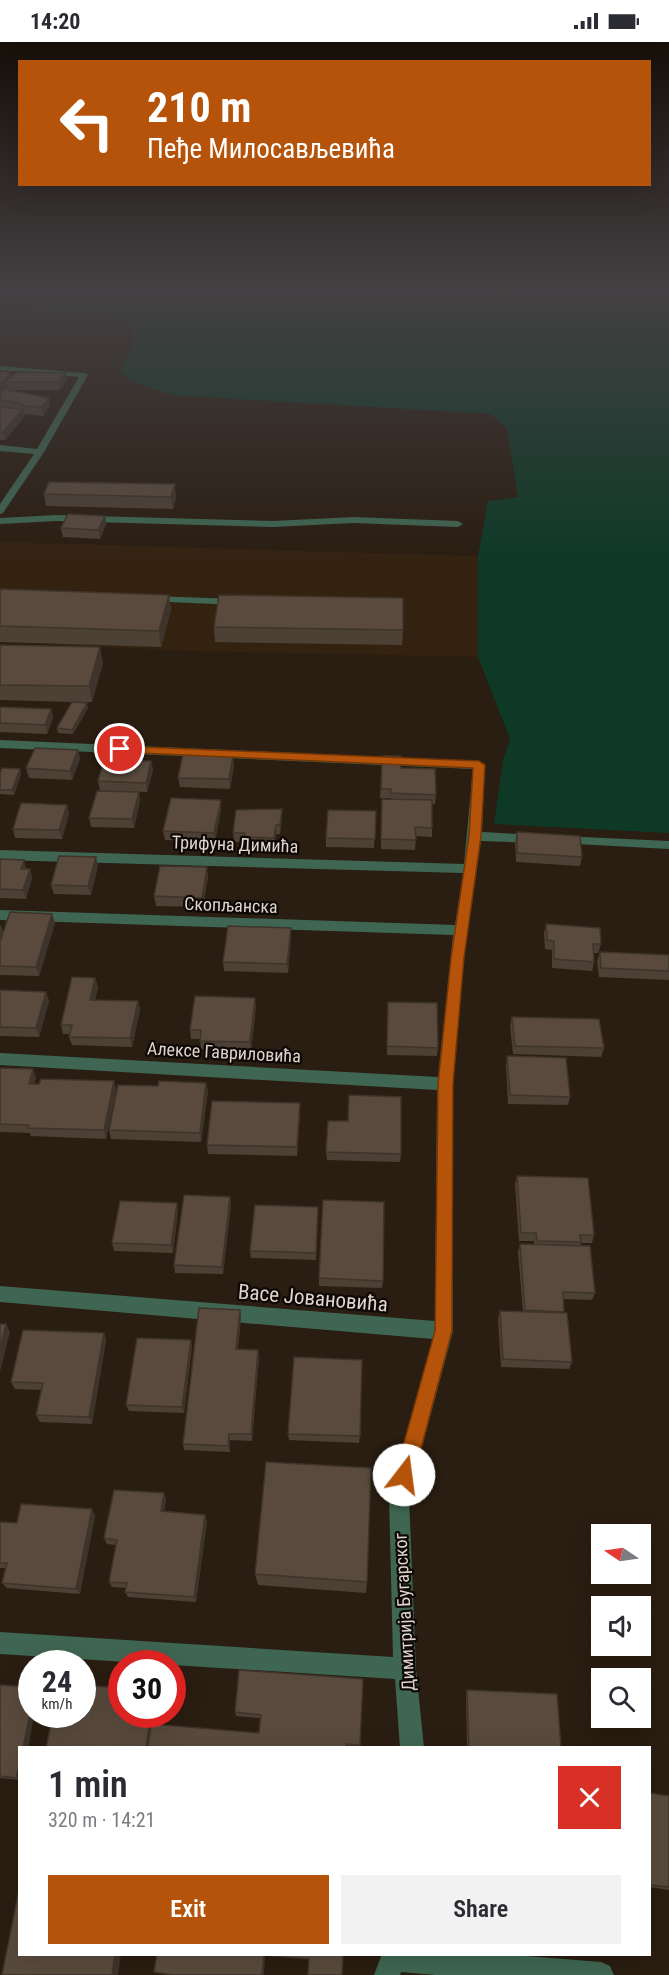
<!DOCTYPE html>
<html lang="en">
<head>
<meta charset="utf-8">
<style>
  :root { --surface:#fff; --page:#f2f2f3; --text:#2b2b33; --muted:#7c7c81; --accent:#b45309 }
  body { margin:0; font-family:"Roboto Condensed",sans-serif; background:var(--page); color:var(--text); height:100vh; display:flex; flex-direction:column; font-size:22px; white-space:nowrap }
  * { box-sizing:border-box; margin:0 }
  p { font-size:20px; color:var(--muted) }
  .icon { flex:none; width:33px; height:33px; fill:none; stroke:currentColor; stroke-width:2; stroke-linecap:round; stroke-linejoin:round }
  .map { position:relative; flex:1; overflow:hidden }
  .details { position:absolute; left:18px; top:1704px; width:633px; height:210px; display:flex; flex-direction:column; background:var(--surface); border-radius:0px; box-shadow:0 6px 24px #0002 }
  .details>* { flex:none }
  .banner { position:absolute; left:18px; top:18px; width:633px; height:126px; border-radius:0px; box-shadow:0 6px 24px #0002; background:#b45309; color:#fff; overflow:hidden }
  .needle { width:39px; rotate:283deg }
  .tools { position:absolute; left:591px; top:1482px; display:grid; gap:12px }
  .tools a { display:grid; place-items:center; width:60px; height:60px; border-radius:0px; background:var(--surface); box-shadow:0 6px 24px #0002; font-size:30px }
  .speed { position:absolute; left:18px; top:1608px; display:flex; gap:12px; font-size:30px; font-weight:700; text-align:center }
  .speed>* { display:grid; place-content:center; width:78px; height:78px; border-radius:50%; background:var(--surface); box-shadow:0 6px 24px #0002; line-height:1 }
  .speed small { font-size:15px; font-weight:400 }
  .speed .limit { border:9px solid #d22; background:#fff; color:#111 }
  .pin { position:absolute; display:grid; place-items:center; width:51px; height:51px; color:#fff; margin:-26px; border:3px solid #fff; border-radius:50%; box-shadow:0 2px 6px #0007 }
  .me { position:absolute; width:66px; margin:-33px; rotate:15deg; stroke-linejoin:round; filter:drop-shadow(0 0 4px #0008) }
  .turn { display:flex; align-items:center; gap:21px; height:126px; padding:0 30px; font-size:27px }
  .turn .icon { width:78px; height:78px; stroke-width:2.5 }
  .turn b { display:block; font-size:42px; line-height:51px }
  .round { display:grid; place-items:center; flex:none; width:63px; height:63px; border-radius:0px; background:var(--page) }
  .summary { display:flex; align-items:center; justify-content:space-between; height:102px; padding:0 30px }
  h1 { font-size:36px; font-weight:600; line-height:45px }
  .action { display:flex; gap:12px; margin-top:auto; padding:12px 30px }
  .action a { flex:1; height:69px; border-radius:0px; background:var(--accent); color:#fff; font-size:24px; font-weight:600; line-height:69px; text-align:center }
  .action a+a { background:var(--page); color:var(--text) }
  .status { display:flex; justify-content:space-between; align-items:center; height:42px; padding:0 30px; background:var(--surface); direction:ltr }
  .status svg { height:16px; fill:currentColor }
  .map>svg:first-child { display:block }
  .built { fill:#342211 }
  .green { fill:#0e3927 }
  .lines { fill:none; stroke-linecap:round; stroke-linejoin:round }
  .service { fill:#3f6652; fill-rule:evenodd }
  .minor { fill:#3f6652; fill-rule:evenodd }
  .wall { fill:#4d4034 }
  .shaded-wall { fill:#3e342b }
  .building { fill:#594a3d; stroke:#3e342b; stroke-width:1.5 }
  .route { fill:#b45309; stroke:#753606; stroke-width:1.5 }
  .labels { text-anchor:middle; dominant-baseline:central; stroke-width:4.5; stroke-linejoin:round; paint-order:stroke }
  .street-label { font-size:18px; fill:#dfd5ce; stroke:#0e0804 }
  .near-street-label { font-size:21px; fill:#dfd5ce; stroke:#0e0804 }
</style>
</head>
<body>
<div class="status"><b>14:20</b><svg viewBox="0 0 49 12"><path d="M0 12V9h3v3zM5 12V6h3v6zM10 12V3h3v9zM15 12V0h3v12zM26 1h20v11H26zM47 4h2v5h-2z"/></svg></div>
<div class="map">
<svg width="669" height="1933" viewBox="0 0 669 1933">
  <rect width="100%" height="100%" fill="#2a1d11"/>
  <polygon class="built" points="0,500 478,514 478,615 190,609 0,600"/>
  <polygon class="green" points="0,249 669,249 669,791 494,782 503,718 510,697 478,615 478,514 488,459 518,455 507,386 490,372 172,353 130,339 119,329 134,301 132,280 106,271 0,264"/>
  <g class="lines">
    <g class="service">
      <polygon points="56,473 273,479 353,475 458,479 463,482 458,485 353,481 273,485 56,479 0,482 0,476"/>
      <polygon points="150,554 237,557 242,560 237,563 146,559 145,557"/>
    </g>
    <g class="minor">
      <polygon points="0,324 84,331 88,333 44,410 3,471 0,472 0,462 34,412 0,409 0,403 37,407 79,335 0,328"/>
      <polygon points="0,698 479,719 485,723 482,790 535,793 542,797 535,801 481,799 464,916 453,1042 453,1289 409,1454 416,1627 424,1706 400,1706 395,1637 0,1612 0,1590 393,1615 389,1454 433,1297 0,1260 0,1244 435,1279 437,1048 0,1023 0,1011 438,1035 453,893 0,878 0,868 455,883 463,831 0,818 0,808 464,822 473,727 0,706"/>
      <polygon points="562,794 669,799 669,807 557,801 555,798"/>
      <polygon points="382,1912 501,1912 601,1920 610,1924 614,1933 435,1933 401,1930 400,1933 374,1933"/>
    </g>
  </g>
  <g class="wall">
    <polygon points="0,329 12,334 66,331 67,339 59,348 11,348 49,356 50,364 43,374 24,372 24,375 5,398 0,398"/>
    <polygon points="44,452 176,455 173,467 46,464"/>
    <polygon points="105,474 106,482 100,497 63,495 61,486"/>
    <polygon points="0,547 169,553 171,568 161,605 0,600"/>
    <polygon points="214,585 403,588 402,603 215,600"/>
    <polygon points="0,603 103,621 92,660 74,660 88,666 73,692 58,691 57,686 72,660 0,658"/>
    <polygon points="0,665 51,667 53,676 47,692 0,690"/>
    <polygon points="78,708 80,717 72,738 29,736 26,726"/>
    <polygon points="382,714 401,726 436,753 435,762 432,762 432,795 416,794 415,808 381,807 382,757 391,757 391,756 380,756"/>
    <polygon points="151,719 153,728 147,750 100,749 98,739"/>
    <polygon points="234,723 230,747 180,745 178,736"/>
    <polygon points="20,727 21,732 14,753 0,752 0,731"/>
    <polygon points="139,750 140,759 134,786 91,785 89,776"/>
    <polygon points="221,758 221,767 215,800 165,798 163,789"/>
    <polygon points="67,763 69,772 62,797 15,796 13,787"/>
    <polygon points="282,767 282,776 280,792 276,792 274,805 245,804 244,800 234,800 233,791"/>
    <polygon points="376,769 374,806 326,805 326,796"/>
    <polygon points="517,790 582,815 580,824 516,820 515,799"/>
    <polygon points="0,817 26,827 30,827 32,836 26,857 0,856"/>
    <polygon points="98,824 91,853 54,852 51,843"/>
    <polygon points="208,834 203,865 156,864 154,854"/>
    <polygon points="55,881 39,934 0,933 0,884 1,884 3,890"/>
    <polygon points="546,882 601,902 598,911 594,911 594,920 592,929 552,926 552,908 545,907 544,891"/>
    <polygon points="291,886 291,895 288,931 224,929 223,920"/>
    <polygon points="600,910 669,913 669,938 599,935 597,919"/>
    <polygon points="95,936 98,945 95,958 138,959 140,968 132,1005 72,1003 69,995 70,992 63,992 61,983"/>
    <polygon points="0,948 46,950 49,959 39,995 0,994"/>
    <polygon points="388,960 438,1006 437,1014 387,1013"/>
    <polygon points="256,964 251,1009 201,1007 200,997 191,997 190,988"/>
    <polygon points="512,975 604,1006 601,1015 513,1012 510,984"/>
    <polygon points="507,1014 570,1055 568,1063 508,1062 506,1023"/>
    <polygon points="0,1026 36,1035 34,1042 114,1039 116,1048 106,1097 31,1094 30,1091 0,1090"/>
    <polygon points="208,1049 201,1100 111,1097 109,1088"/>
    <polygon points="300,1069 297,1114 208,1112 207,1103"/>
    <polygon points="326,1110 401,1112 400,1120 327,1118"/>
    <polygon points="517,1134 594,1193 592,1201 581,1201 580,1204 595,1251 592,1258 563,1257 564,1271 572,1320 569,1327 501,1325 498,1276 500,1269 523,1270 518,1210 520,1202 534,1202 534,1199 519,1199 515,1142"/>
    <polygon points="230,1155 231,1163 223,1232 175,1231 174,1223"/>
    <polygon points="177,1161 178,1169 173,1211 114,1209 112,1201"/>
    <polygon points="318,1173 316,1218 251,1216 250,1209"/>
    <polygon points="319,1236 383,1239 382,1246 319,1244"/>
    <polygon points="241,1275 238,1307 258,1308 259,1315 252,1399 230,1398 230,1410 184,1408 183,1402"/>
    <polygon points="104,1291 106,1298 92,1382 40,1380 36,1373 42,1348 15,1347 11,1340"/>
    <polygon points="191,1298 192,1305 184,1371 129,1369 126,1363"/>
    <polygon points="288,1392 360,1394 359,1401 289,1398"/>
    <polygon points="166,1457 164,1470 207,1479 196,1560 128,1555 125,1550 126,1546 112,1545 109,1540 116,1503 107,1502 104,1496"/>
    <polygon points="95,1473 80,1552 7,1546 2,1541 6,1526 0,1526 0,1480 17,1481"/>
    <polygon points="255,1532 367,1540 366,1551 258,1543"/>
    <polygon points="363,1637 360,1706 46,1706 122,1672 156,1672 155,1683 259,1691 260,1676 236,1674 235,1670"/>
    <polygon points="0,1643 34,1672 28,1706 20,1706 20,1738 0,1736"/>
    <polygon points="467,1648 561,1706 467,1706 466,1652"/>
    <polygon points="650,1751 669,1754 669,1848 650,1845"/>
  </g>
  <g class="shaded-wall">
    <polygon points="11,330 13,338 6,340 7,344 0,352 0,343"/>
    <polygon points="66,331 67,339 59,348 58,340"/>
    <polygon points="49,356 50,364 43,374 41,365"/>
    <polygon points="23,367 24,375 5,398 3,390"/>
    <polygon points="175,442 176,455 173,467 171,455"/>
    <polygon points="105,474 106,482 100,497 98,488"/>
    <polygon points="169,553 171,568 161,605 159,589"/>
    <polygon points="100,605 103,621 92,660 89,644"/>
    <polygon points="87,661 88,666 73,692 72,688"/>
    <polygon points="51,667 53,676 47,692 45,683"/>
    <polygon points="78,708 80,717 72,738 70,729"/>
    <polygon points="233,714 234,723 230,747 229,737"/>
    <polygon points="151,719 153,728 147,750 146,741"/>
    <polygon points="20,727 21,732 14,753 12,748"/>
    <polygon points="139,750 140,759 134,786 132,777"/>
    <polygon points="221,758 221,767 215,800 214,791"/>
    <polygon points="67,763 69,772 62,797 59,788"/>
    <polygon points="282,767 282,776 280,792 280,783"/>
    <polygon points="276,783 276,792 274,805 274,796"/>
    <polygon points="96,815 98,824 91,853 88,844"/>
    <polygon points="24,818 26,827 21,827"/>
    <polygon points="207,825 208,834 203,865 202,856"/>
    <polygon points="30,827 32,836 26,857 23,848"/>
    <polygon points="52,872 55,881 39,934 36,925"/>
    <polygon points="1,884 4,893 0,906 0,888"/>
    <polygon points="291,886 291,895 288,931 287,922"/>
    <polygon points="95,936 98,945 93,967 90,958"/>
    <polygon points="46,950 49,959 39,995 36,986"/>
    <polygon points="255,956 256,964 251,1009 250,1000"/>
    <polygon points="138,959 140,968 132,1005 130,996"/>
    <polygon points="33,1027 36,1035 32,1051 29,1042"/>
    <polygon points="114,1039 116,1048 106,1097 104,1088"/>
    <polygon points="206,1041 208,1049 201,1100 200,1091"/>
    <polygon points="300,1061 300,1069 297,1114 297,1105"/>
    <polygon points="230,1155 231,1163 223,1232 222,1225"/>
    <polygon points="177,1161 178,1169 173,1211 171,1203"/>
    <polygon points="240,1268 241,1275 237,1314 236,1307"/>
    <polygon points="6,1282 10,1290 0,1330 0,1307"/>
    <polygon points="104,1291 106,1298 92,1382 89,1375"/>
    <polygon points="191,1298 192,1305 184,1371 182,1365"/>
    <polygon points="258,1308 259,1315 252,1399 251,1392"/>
    <polygon points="229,1392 230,1398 230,1410 228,1404"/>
    <polygon points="164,1451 166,1457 163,1475 161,1469"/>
    <polygon points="92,1467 95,1473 80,1552 76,1547"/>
    <polygon points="205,1473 207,1479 196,1560 194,1555"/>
    <polygon points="32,1663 32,1672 34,1672 28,1706 23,1706"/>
    <polygon points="151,1672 156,1672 151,1706 146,1706"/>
    <polygon points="20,1721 20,1737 16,1736"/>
    <polygon points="115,1912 121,1912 118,1933 112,1933"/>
    <polygon points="264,1913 265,1913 264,1933 262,1933"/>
  </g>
  <g class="building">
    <polygon points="0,329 11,330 0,343"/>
    <polygon points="16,330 66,331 58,340 6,340"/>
    <polygon points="4,347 49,356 41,365 21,364 23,362 0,358 0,352"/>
    <polygon points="0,365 23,367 3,390 0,390"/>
    <polygon points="49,440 175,442 171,455 44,452"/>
    <polygon points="68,472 105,474 98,488 61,486"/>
    <polygon points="0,547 169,553 159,589 0,584"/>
    <polygon points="219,553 403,556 403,588 214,585"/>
    <polygon points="0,603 100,605 89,644 0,643"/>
    <polygon points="72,660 87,661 72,688 57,686"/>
    <polygon points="0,665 51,667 45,683 0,681"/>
    <polygon points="35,706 78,708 70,729 26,726"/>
    <polygon points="183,712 233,714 229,737 178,736"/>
    <polygon points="382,714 401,714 401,726 435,727 436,753 391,751 391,747 381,747"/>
    <polygon points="104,718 151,719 146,741 98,739"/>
    <polygon points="2,726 20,727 12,748 0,748 0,731"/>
    <polygon points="97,749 139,750 132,777 89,776"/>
    <polygon points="171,756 221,758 214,791 163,789"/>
    <polygon points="382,757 432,758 432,786 415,785 416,798 381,797"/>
    <polygon points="21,761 67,763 59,788 13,787"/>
    <polygon points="282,767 280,783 276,783 274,796 244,795 245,791 233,791 236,768"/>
    <polygon points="328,768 376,769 375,797 326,796"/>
    <polygon points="517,790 580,794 582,815 517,811"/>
    <polygon points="59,814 96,815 88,844 51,843"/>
    <polygon points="0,817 24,818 21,827 30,827 23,848 0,847"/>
    <polygon points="160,824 207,825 202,856 154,854"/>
    <polygon points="10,870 52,872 36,925 0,924 0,900"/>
    <polygon points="546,882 600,886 601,902 593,902 594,920 554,917 554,899 547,898"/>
    <polygon points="228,884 291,886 287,922 223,920"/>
    <polygon points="600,910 669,913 669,929 601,926"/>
    <polygon points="72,935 95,936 90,958 138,959 130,996 69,995 72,983 61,983"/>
    <polygon points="0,948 46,950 36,986 0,985"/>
    <polygon points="195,954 255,956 250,1000 200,999 201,988 190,988"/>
    <polygon points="388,960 437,961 438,1006 387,1004"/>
    <polygon points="512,975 599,977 604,1006 515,1004"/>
    <polygon points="507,1014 566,1016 570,1055 510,1053"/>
    <polygon points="0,1026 33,1027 29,1042 39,1042 41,1037 114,1039 104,1088 28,1086 29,1083 0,1082"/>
    <polygon points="159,1039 206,1041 200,1091 109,1088 118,1043 158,1044"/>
    <polygon points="349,1053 401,1055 401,1112 326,1110 328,1079 348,1079"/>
    <polygon points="212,1059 300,1061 297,1105 207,1103"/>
    <polygon points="517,1134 588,1136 594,1193 580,1193 581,1200 537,1199 536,1191 521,1191"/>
    <polygon points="184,1153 230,1155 222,1225 174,1223"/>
    <polygon points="323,1158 384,1160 383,1239 319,1236"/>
    <polygon points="120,1159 177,1161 171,1203 112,1201"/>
    <polygon points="255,1163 318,1165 316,1211 250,1209"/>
    <polygon points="520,1202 590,1204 595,1251 563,1250 564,1270 525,1268"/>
    <polygon points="199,1266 240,1268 236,1307 258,1308 251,1392 229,1392 228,1404 183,1402"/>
    <polygon points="500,1269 567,1271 572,1320 503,1317"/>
    <polygon points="0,1282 6,1282 0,1307"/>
    <polygon points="23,1288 104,1291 89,1375 36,1373 43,1341 11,1340"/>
    <polygon points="137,1296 191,1298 182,1365 126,1363"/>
    <polygon points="294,1315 362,1318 360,1394 288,1392"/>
    <polygon points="266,1420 371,1426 367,1540 255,1532"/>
    <polygon points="114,1448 164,1451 161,1469 205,1473 194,1555 125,1550 127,1541 109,1540 117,1498 104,1496"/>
    <polygon points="21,1462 92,1467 76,1547 2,1541 7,1521 0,1521 0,1480 17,1481"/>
    <polygon points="239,1628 363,1637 360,1703 346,1702 346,1706 148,1706 151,1682 259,1691 261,1673 235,1670"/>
    <polygon points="0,1643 32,1645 32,1663 23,1706 20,1706 20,1721 16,1736 0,1734"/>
    <polygon points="82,1643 122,1646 122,1672 151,1672 146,1706 46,1706 53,1672 82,1672"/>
    <polygon points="467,1648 557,1652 561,1706 469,1706"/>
    <polygon points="650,1751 669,1754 669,1845 650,1843"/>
    <polygon points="20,1842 20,1912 115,1912 112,1933 2,1933"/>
    <polygon points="157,1912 343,1912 342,1933 308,1933 309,1917 264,1913 262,1933 172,1933 154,1930"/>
  </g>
  <linearGradient id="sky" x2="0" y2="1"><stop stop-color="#171009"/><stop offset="0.48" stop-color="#444043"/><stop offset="1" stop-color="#444043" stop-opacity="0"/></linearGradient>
  <rect width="669" height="520" fill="url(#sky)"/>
  <polygon class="route" points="120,704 479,719 485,723 481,794 464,916 453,1042 452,1289 414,1433 411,1440 404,1442 398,1440 395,1433 435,1289 438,1042 451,916 469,794 473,726 116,710 116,705"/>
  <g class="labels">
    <g class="street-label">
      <text transform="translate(235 802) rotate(2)">Трифуна Димића</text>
      <text transform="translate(231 863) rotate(2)">Скопљанска</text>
      <text transform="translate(224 1010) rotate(3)">Алексе Гавриловића</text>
      <text transform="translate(404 1570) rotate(-93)">Димитрија Бугарског</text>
    </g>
    <g class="near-street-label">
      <text transform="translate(313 1256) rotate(5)">Васе Јовановића</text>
    </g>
  </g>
</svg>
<div class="tools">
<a><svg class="needle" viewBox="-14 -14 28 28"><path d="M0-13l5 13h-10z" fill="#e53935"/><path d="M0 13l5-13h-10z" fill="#7c7c81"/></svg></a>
<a><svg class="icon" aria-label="sound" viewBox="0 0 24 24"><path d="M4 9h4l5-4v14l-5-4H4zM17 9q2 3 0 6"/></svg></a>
<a><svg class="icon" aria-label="search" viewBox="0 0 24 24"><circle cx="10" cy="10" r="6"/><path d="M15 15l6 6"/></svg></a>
</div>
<div class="speed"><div>24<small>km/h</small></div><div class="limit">30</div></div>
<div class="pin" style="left:120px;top:707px;background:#d93025"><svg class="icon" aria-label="arrive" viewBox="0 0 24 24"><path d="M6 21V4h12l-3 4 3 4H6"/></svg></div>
<svg class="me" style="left:404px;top:1433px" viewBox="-20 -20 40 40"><circle r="19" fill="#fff"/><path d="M0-13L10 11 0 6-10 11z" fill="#b45309"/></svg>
<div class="banner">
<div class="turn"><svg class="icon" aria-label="left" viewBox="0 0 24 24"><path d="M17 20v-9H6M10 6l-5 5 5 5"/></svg><div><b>210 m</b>Пеђе Милосављевића</div></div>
</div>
<section class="details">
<div class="summary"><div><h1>1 min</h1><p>320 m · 14:21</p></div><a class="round" style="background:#d93025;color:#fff"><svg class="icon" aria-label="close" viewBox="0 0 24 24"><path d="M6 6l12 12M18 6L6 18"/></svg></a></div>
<div class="action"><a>Exit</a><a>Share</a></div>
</section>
</div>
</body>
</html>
